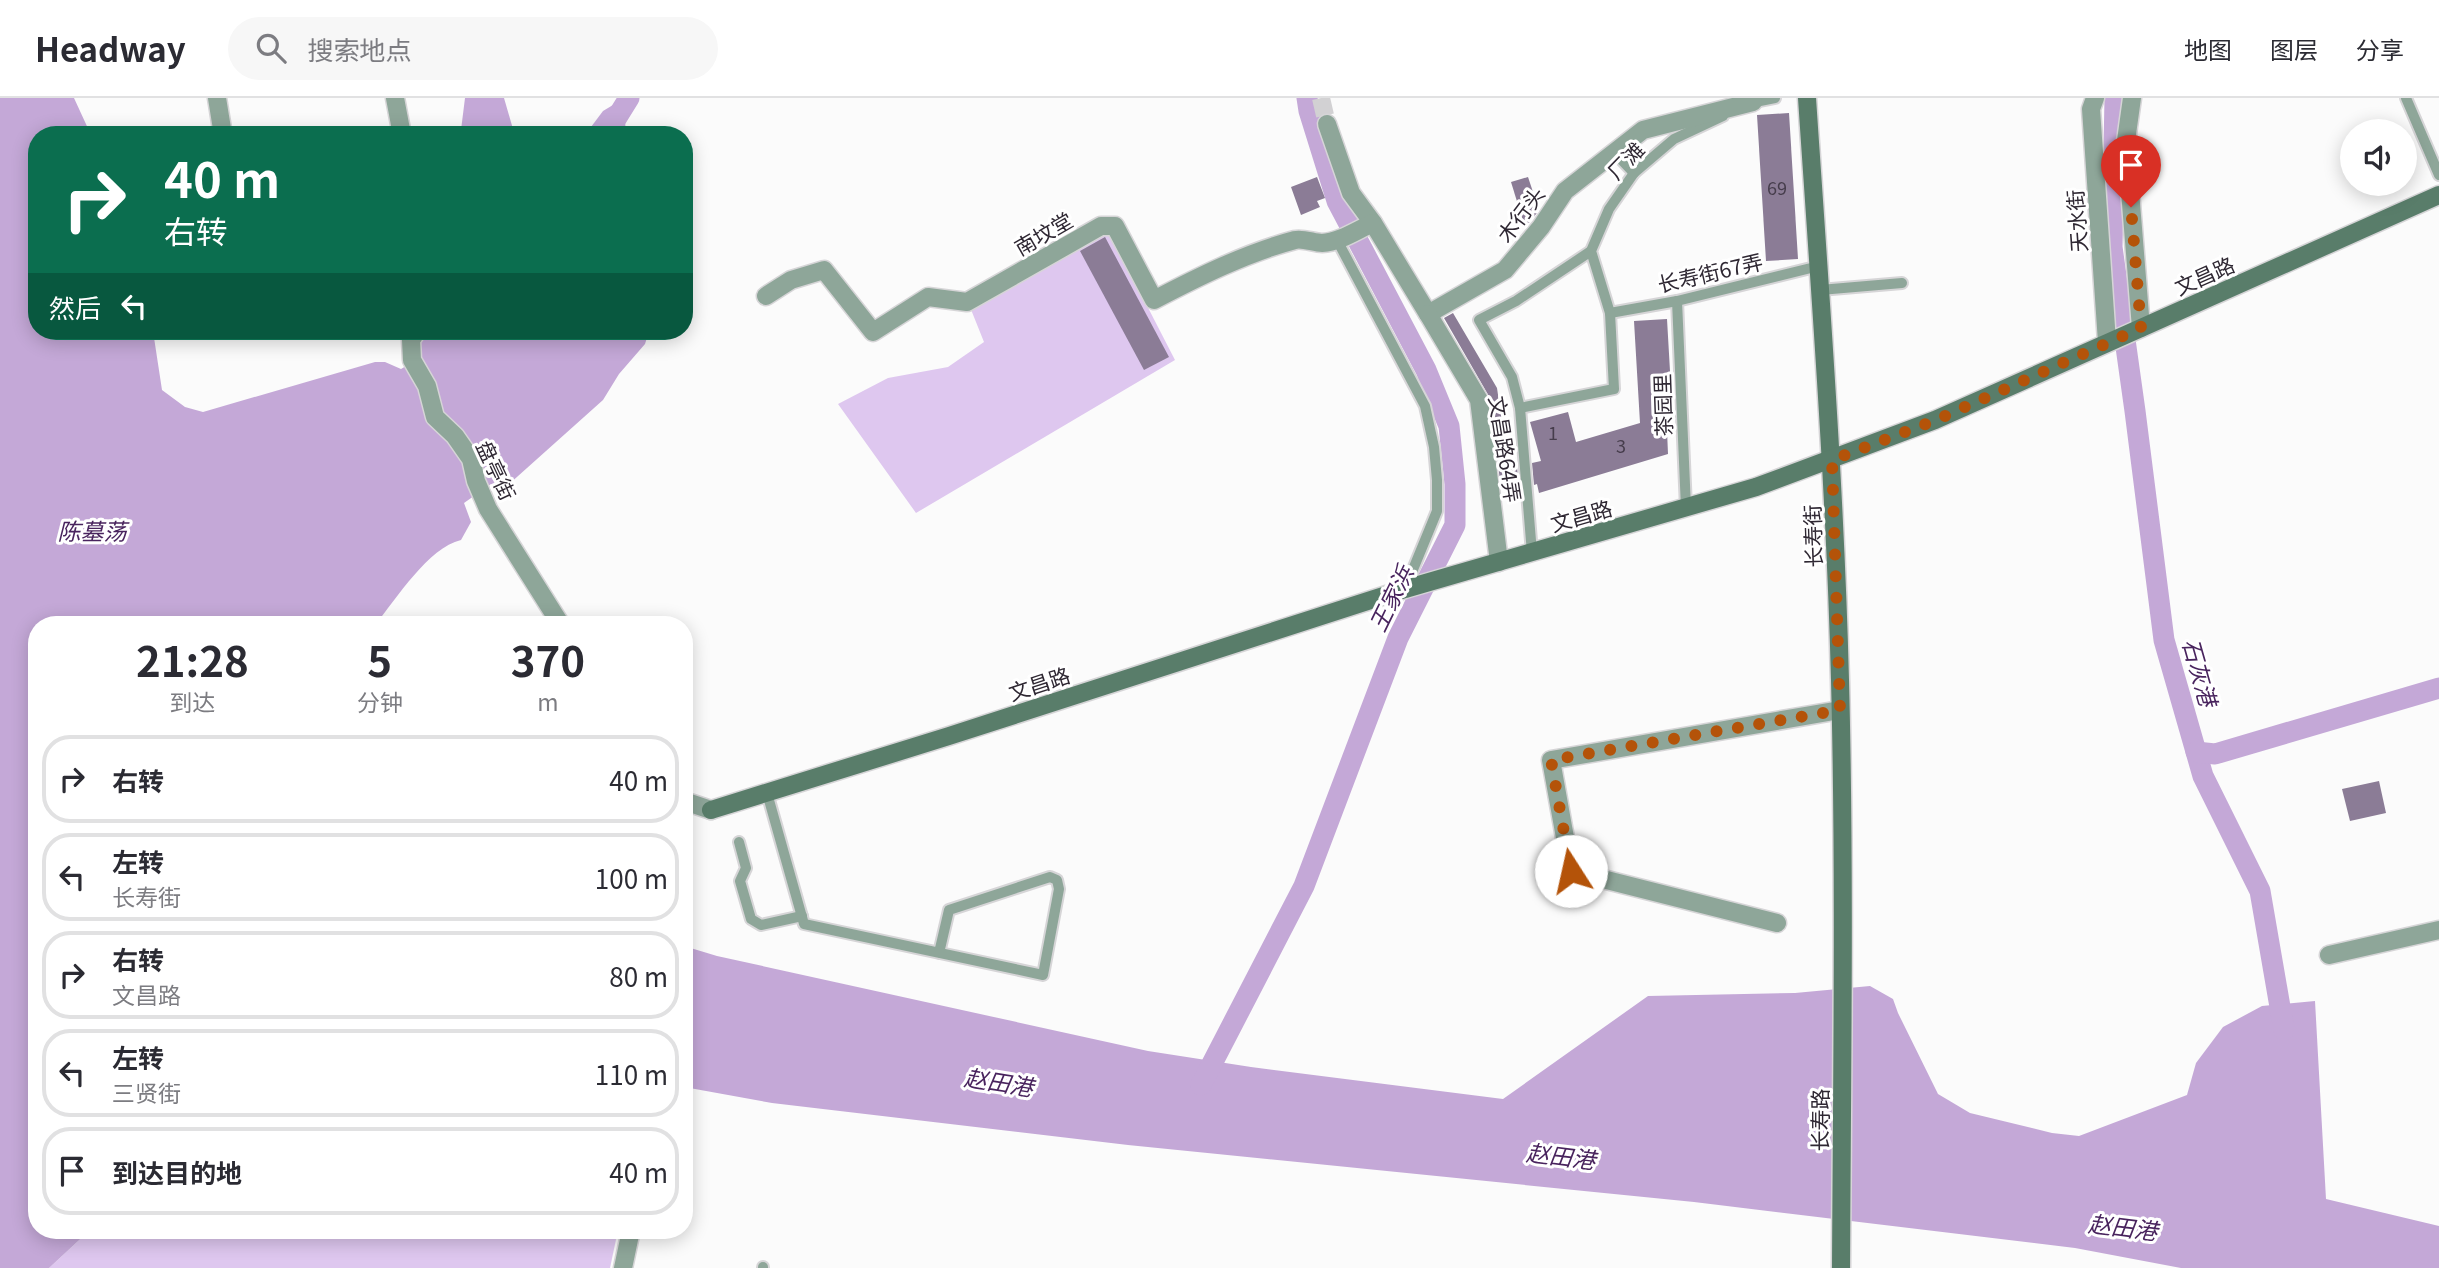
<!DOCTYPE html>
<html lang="zh">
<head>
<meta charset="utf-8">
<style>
  :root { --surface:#fff; --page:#f7f7f7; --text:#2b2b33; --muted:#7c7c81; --line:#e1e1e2 }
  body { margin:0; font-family:Georgia,"Noto Sans SC",serif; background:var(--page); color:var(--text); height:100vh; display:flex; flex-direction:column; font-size:26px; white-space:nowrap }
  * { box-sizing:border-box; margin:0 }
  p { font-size:23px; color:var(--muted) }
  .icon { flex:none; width:38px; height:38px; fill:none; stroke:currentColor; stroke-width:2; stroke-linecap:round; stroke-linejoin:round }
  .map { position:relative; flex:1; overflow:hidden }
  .side { position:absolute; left:28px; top:518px; width:665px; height:623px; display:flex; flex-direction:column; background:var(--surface); border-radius:28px; box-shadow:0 4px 18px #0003 }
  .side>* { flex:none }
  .guide { position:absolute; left:28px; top:28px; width:665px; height:214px; border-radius:28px; box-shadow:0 4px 18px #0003; background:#0b6e4f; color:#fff; overflow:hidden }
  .controls { position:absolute; left:2340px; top:21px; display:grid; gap:14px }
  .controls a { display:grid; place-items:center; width:77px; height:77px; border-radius:50%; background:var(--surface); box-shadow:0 4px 18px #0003; font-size:35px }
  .pin { position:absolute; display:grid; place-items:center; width:60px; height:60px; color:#fff; margin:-72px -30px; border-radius:50% 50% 50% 0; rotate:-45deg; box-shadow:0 0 7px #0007 }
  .pin .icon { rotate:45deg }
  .me { position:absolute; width:77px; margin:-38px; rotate:350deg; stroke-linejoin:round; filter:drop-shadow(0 0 5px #0008) }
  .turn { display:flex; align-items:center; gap:24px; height:147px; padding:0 21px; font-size:32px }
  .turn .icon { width:91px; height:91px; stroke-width:2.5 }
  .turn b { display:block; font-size:49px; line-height:60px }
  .then { display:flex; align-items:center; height:66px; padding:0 21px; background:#0003; gap:14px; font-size:26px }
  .eta { display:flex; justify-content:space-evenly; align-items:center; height:119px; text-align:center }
  .eta b { font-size:42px; font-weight:700; line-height:49px }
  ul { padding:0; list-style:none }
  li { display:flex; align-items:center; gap:21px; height:88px; margin:0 14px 10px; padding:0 7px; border:4px solid var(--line); border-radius:28px }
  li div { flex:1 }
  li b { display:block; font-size:26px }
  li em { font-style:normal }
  header { display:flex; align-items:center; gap:42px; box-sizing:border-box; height:98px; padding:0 35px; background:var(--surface); border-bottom:2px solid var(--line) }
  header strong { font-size:33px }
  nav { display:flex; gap:38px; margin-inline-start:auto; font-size:24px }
  .search { width:490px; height:63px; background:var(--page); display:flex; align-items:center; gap:18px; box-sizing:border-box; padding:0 24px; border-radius:38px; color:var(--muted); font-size:26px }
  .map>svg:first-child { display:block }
  .green { fill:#dec7ef }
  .water { fill:#c4a8d7 }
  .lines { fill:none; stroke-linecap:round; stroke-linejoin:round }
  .canal { stroke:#c4a8d7; stroke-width:21 }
  .building { fill:#8b7c96 }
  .street-tunnel { stroke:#d2d1d3; stroke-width:18; stroke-dasharray:18 9; stroke-linecap:butt }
  .lane-casing { stroke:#d6d5d7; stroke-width:14 }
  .street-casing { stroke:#d6d5d7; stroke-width:21 }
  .secondary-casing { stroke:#d6d5d7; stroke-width:21 }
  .lane { stroke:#8ea699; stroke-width:10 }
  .street { stroke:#8ea699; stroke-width:18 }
  .secondary { stroke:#597d6a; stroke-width:18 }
  .route { stroke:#b45309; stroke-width:12; stroke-dasharray:0 21.6 }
  .labels { text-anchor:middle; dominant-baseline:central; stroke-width:6; stroke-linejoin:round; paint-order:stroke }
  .number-label { font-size:18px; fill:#463d4c }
  .street-label { font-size:21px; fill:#2f2833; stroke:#fff }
  .water-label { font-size:23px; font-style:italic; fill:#49245e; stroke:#fff }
</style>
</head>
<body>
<header>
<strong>Headway</strong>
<div class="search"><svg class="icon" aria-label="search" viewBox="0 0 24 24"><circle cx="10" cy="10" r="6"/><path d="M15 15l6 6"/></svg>搜索地点</div>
<nav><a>地图</a><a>图层</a><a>分享</a></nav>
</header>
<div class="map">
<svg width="2439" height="1170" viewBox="0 0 2439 1170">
  <rect width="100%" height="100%" fill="#fbfbfb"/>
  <g class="green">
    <polygon points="1108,132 1175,262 916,415 838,306 888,280 948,269 984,244 970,209"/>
    <polygon points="90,1132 618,1132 610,1170 49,1170"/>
  </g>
  <g class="water">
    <path d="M0 0H74L91 37H37V233H153L162 292 185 309 203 314 375 264H385L401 271 416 262 420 233H649L645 246 619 276 603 302 499 395 491 386 464 405 471 424 461 442C428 450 397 500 375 527H37V1132H90L49 1170H0Z"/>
    <polygon points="465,0 504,0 513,31 523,37 457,37 461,32"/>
    <polygon points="618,4 624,8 626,37 585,37 603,13"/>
    <polygon points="684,848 717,858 1148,953 1251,969 1503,1001 1648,898 1795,895 1870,888 1893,901 1898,915 1938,996 1970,1015 2052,1035 2079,1038 2187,997 2196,965 2223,929 2262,908 2315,903 2326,1101 2439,1128 2439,1170 2181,1170 2075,1150 1694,1104 1128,1047 772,1005 684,989"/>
  </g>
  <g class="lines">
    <g class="canal">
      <polyline points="2115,0 2112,149 2135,313 2164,542 2203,678 2260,793 2284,932"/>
      <polyline points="606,37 629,0"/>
      <polyline points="2196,654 2215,656 2439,590"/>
      <polyline points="1201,987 1304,788 1398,540 1455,427 1455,386 1449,328 1426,272 1337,103 1309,13 1307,0"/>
    </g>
  </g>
  <g class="building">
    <polygon points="1789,15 1798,161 1766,163 1757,17"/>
    <polygon points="1317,79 1325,100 1317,103 1320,109 1301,117 1291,89"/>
    <polygon points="1528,79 1539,112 1530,124 1524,126 1511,84"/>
    <polygon points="1105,139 1169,259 1144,272 1080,153"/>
    <polygon points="1453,215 1497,290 1509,372 1517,369 1519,389 1501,391 1490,300 1444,220"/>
    <polygon points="1667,221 1672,308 1666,309 1668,356 1539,395 1537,386 1534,387 1532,365 1541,363 1530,324 1568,314 1576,344 1640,325 1634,223"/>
    <polygon points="2379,683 2386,715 2350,723 2342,691"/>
  </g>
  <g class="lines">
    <polyline class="street-tunnel" points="1321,0 1327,26"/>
    <defs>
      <g id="lane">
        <polyline points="2406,0 2439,77"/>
        <polyline points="1750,5 1775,0"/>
        <polyline points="1615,55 1634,75"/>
        <polyline points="1337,142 1425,308 1434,349 1437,382 1437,413 1405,491"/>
        <polyline points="1820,192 1902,185"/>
        <polyline points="1677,203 1686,410"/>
        <polyline points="1610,215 1677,203 1819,168"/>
        <polyline points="1520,310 1614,291 1610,215 1591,153 1609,111 1634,75 1674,41 1723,18"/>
        <polyline points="1532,455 1520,310 1512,279 1479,222 1516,203 1591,153"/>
        <polyline points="767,695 804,826 1043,877 1059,791 1057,782 1050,779 949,812 939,855"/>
        <polyline points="739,744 746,770 740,783 751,821 761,827 802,818"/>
        <polyline points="763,1170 763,1169"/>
      </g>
      <g id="street">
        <polyline points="217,0 223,37"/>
        <polyline points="395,0 402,37"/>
        <polyline points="2095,0 2091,11 2107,244"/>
        <polyline points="2132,0 2126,43 2141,230"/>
        <polyline points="1327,26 1351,95 1373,125"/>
        <path d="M766 198 791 182 824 172 873 234 928 199 967 204 1101 128H1115L1154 202C1198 179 1246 155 1295 142 1303 140 1314 145 1322 145 1340 144 1357 132 1373 125L1428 216 1505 172 1541 129 1565 93 1643 32 1753 4"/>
        <polyline points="1428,216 1479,302 1499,464"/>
        <polyline points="417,233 411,242 412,262 427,288 435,319 455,338 471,361 476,383 488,411 561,527"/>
        <polyline points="684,703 711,712"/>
        <polyline points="1777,825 1571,773 1551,662 1840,612"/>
        <polyline points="2329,857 2439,832"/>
        <polyline points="623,1170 631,1132"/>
      </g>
      <g id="secondary">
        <path d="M1807 0C1820 194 1835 387 1840 582 1845 778 1842 974 1841 1170"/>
        <polyline points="711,712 949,638 1405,491 1756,389 1935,322 2439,97"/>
      </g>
    </defs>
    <use href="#lane" class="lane-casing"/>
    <use href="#street" class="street-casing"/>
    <use href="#secondary" class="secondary-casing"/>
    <use href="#lane" class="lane"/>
    <use href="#street" class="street"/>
    <use href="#secondary" class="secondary"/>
  </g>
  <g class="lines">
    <polyline class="route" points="1571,773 1551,662 1840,612 1832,362 1936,322 2141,230 2131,109"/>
  </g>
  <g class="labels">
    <g class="number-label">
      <text x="1777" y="89">69</text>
      <text x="1553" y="334">1</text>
      <text x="1621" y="347">3</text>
    </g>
    <g class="street-label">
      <text transform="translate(1625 62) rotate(-46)">厂滩</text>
      <text transform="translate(1520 116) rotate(-53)">木行头</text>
      <text transform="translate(2076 123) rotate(-94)">天水街</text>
      <text transform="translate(1043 135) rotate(-30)">南坟堂</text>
      <text transform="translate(1710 174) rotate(-13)">长寿街67弄</text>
      <text transform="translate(2204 177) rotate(-24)">文昌路</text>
      <text transform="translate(1662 307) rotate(-92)">茶园里</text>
      <text transform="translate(1506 351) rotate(81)">文昌路64弄</text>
      <text transform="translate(497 372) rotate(65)">盘亭街</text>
      <text transform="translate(1581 417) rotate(-16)">文昌路</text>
      <text transform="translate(1812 438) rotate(-92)">长寿街</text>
      <text transform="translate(1039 585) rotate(-18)">文昌路</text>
      <text transform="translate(1819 1022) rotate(-90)">长寿路</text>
    </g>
    <g class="water-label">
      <text x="92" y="432">陈墓荡</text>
      <text transform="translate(1390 500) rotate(-64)">王家浜</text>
      <text transform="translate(2201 574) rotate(74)">石灰港</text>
      <text transform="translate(999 983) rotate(9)">赵田港</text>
      <text transform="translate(1561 1057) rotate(7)">赵田港</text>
      <text transform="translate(2123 1128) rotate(7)">赵田港</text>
    </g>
  </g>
</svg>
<div class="controls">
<a><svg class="icon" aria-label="sound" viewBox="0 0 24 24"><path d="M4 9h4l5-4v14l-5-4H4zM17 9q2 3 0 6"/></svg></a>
</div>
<div class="pin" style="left:2131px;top:109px;background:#d93025"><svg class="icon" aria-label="arrive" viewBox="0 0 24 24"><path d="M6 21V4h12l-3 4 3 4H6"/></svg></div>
<svg class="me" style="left:1571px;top:773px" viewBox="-20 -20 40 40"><circle r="19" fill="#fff"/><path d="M0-13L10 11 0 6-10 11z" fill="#b45309"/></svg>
<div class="guide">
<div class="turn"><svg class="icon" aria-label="right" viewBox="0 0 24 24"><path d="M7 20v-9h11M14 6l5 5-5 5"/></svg><div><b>40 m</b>右转</div></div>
<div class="then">然后<svg class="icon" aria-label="left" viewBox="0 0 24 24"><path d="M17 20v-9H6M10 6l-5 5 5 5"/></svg></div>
</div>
<section class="side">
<div class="eta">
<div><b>21:28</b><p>到达</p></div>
<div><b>5</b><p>分钟</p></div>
<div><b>370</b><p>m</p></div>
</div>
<ul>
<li><svg class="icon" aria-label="right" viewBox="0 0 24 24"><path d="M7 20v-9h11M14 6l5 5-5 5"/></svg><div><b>右转</b></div><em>40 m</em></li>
<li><svg class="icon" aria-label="left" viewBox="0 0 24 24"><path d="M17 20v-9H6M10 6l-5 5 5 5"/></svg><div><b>左转</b><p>长寿街</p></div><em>100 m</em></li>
<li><svg class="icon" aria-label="right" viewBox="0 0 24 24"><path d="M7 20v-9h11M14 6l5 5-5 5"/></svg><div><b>右转</b><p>文昌路</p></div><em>80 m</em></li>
<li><svg class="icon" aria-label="left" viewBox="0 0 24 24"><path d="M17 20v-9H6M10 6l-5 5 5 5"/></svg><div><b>左转</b><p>三贤街</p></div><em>110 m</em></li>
<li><svg class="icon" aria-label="arrive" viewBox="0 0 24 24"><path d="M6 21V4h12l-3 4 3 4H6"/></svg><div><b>到达目的地</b></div><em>40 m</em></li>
</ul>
</section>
</div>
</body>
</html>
